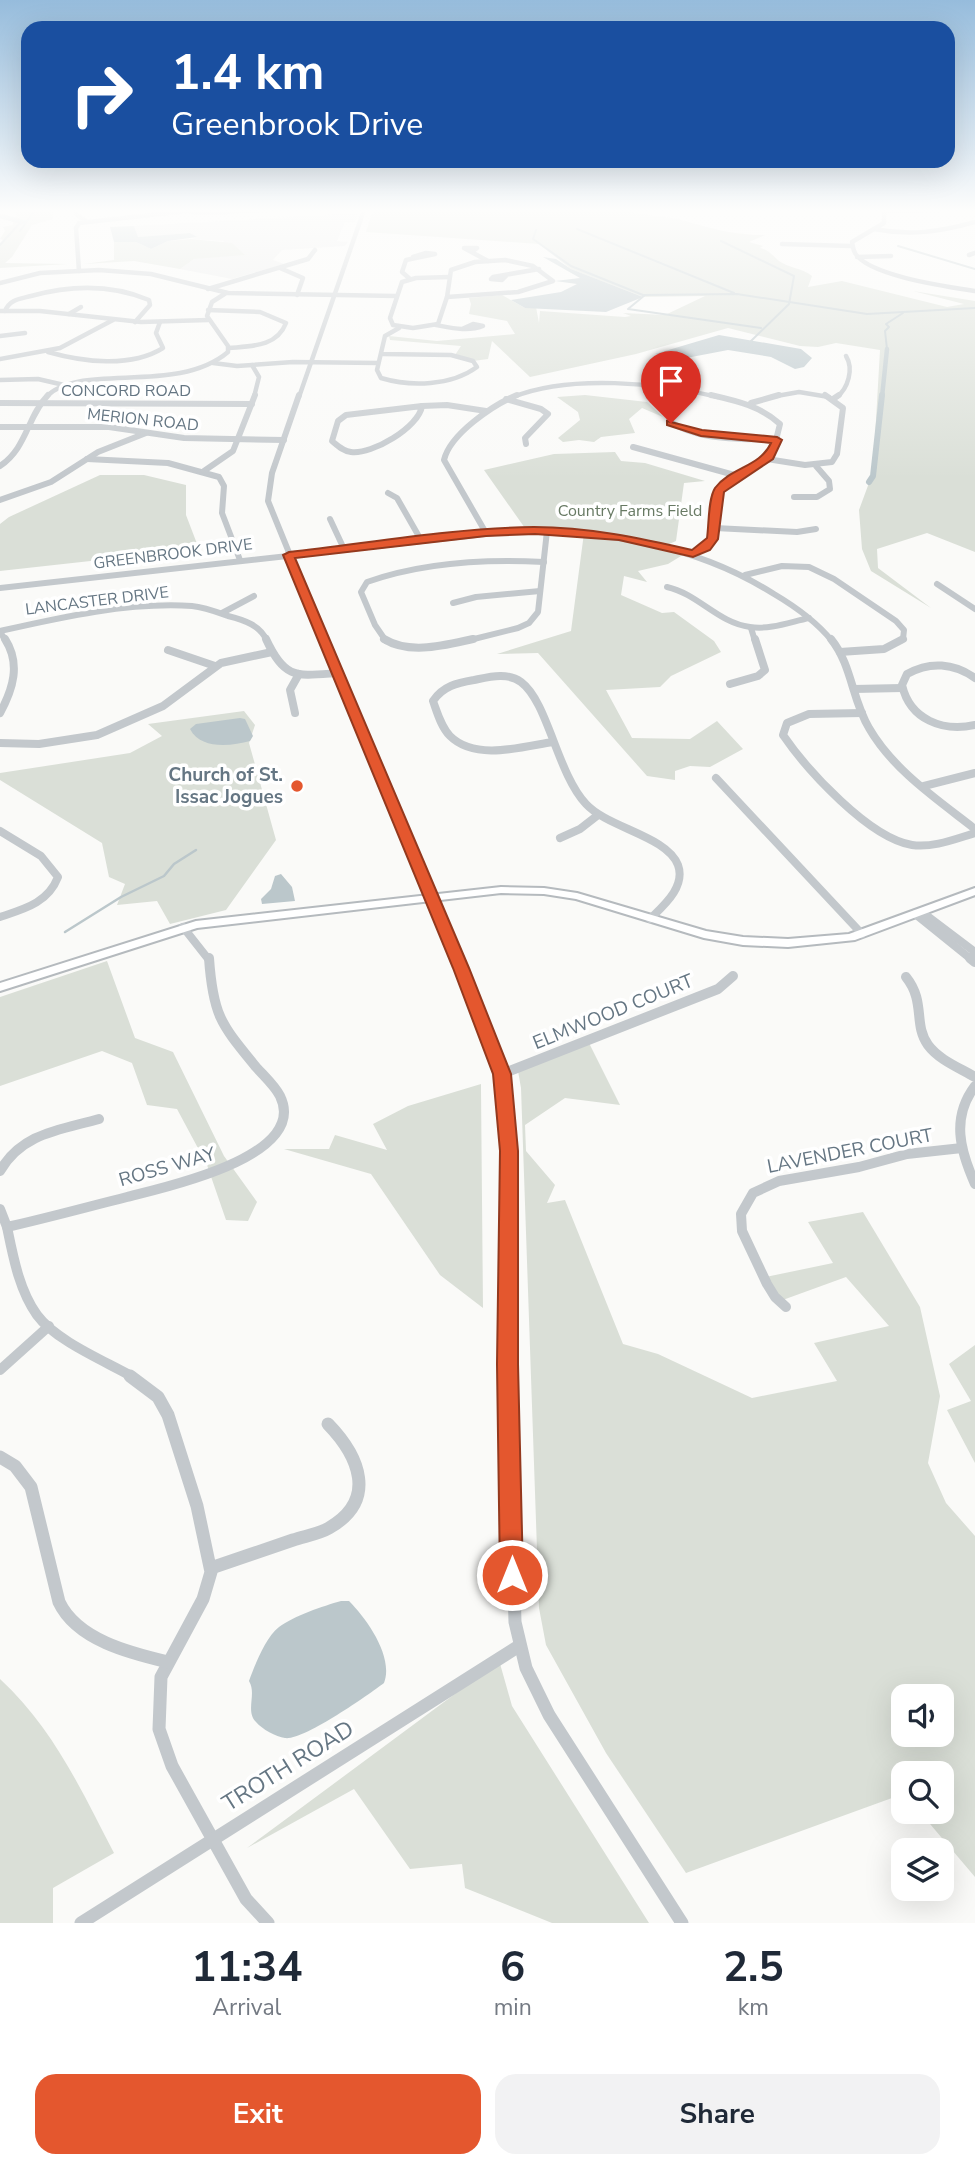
<!DOCTYPE html>
<html lang="en">
<head>
<meta charset="utf-8">
<style>
  :root { --surface:#fff; --page:#f2f2f3; --text:#1f2937; --muted:#747a83; --accent:#e4572e }
  body { margin:0; font-family:"Nunito Sans",sans-serif; background:var(--page); color:var(--text); height:100vh; display:flex; flex-direction:column; font-size:26px; white-space:nowrap }
  * { box-sizing:border-box; margin:0 }
  p { font-size:23px; color:var(--muted) }
  .icon { flex:none; width:38px; height:38px; fill:none; stroke:currentColor; stroke-width:2; stroke-linecap:round; stroke-linejoin:round }
  .map { position:relative; height:1923px; overflow:hidden }
  .drawer { display:flex; flex-direction:column; background:var(--surface); flex:1 }
  .drawer>* { flex:none }
  .hud { position:absolute; left:21px; top:21px; width:934px; height:147px; border-radius:21px; box-shadow:0 7px 28px #0002; background:#1a4fa0; color:#fff; overflow:hidden }
  .tools { position:absolute; left:891px; top:1684px; display:grid; gap:14px }
  .tools a { display:grid; place-items:center; width:63px; height:63px; border-radius:14px; background:var(--surface); box-shadow:0 7px 28px #0002; font-size:35px }
  .pin { position:absolute; display:grid; place-items:center; width:60px; height:60px; color:#fff; margin:-72px -30px; border-radius:50% 50% 50% 0; rotate:-45deg; box-shadow:0 0 7px #0007 }
  .pin .icon { rotate:45deg }
  .me { position:absolute; width:77px; margin:-38px; rotate:0deg; stroke-linejoin:round; filter:drop-shadow(0 0 5px #0008) }
  .turn { display:flex; align-items:center; gap:24px; height:147px; padding:0 35px; font-size:32px }
  .turn .icon { width:91px; height:91px; stroke-width:2.5 }
  .turn b { display:block; font-size:49px; line-height:60px }
  .eta { display:flex; justify-content:space-evenly; align-items:center; height:119px; text-align:center }
  .eta b { font-size:42px; font-weight:700; line-height:49px }
  .cta { display:flex; gap:14px; margin-top:auto; padding:14px 35px }
  .cta a { flex:1; height:80px; border-radius:21px; background:var(--accent); color:#fff; font-size:28px; font-weight:700; line-height:80px; text-align:center }
  .cta a+a { background:var(--page); color:var(--text) }
  .map>svg:first-child { display:block }
  .built { fill:#e8e9e9 }
  .green { fill:#dadfd7; fill-rule:evenodd }
  .water { fill:#bbc7cb }
  .lines { fill:none; stroke-linecap:round; stroke-linejoin:round }
  .stream-far1 { stroke:#bbc7cb; stroke-width:2 }
  .stream { stroke:#bbc7cb; stroke-width:2.5 }
  .canal-far1 { stroke:#bbc7cb; stroke-width:4.5 }
  .canal { stroke:#bbc7cb; stroke-width:6 }
  .major-casing { stroke:#b5babe; stroke-width:4 }
  .minor-far4 { stroke:#c3c8cc; stroke-width:4.5 }
  .minor-far3 { stroke:#c3c8cc; stroke-width:6 }
  .minor-far2 { stroke:#c3c8cc; stroke-width:8 }
  .minor-far1 { stroke:#c3c8cc; stroke-width:10 }
  .minor { stroke:#c3c8cc; stroke-width:13 }
  .major { fill:#fff; fill-rule:evenodd }
  .route { fill:#e4572e; stroke:#94391e; stroke-width:2 }
  .poi-dot { fill:#e4572e; stroke:#fff; stroke-width:2.5 }
  .labels { text-anchor:middle; dominant-baseline:central; stroke-width:7; stroke-linejoin:round; paint-order:stroke }
  .far-street-label { font-size:16px; fill:#657683; stroke:#fff }
  .far-park-label { font-size:16px; fill:#687a64; stroke:#fff }
  .poi-label { font-size:19px; font-weight:bold; fill:#657683; stroke:#fff; text-anchor:end }
  .street-label { font-size:19px; fill:#657683; stroke:#fff }
  .near-street-label { font-size:23px; fill:#657683; stroke:#fff }
</style>
</head>
<body>
<div class="map">
<svg width="975" height="1923" viewBox="0 0 975 1923">
  <rect width="100%" height="100%" fill="#fafaf8"/>
  <polygon class="built" points="358,213 355,222 345,222 337,241 348,242 345,246 282,250 273,260 284,264 232,279 180,269 194,259 209,257 224,241 191,239 196,238 190,233 138,237 134,226"/>
  <g class="green">
    <polygon points="11,210 53,210 53,219 32,225 12,257 5,263 68,264 0,268 0,243 3,240 0,239 5,231 3,227 13,225 13,222 0,217 0,214 20,218"/>
    <path d="M373 210H634L632 212C649 216 666 216 682 220 713 229 733 235 765 235L749 242 763 246 760 248C769 250 772 255 779 261 789 268 802 268 812 276L808 287 842 281 947 307 964 304 913 291 975 301V552L927 533 877 549 878 568 931 608 871 571 862 549 859 510 873 472 880 350 836 343 818 347 800 346 728 328 636 354 530 377 492 341 488 359 473 361 455 355 461 346 390 340 389 336 437 341 515 334 507 321 469 314 471 304 469 298 502 295 525 308 536 307 539 323 540 311 625 317 631 316 623 313 665 315 705 296 643 297 571 269 539 244 366 232Z"/>
    <polygon points="191,239 232,243 245,255 194,259 180,269 134,261 84,264 114,260 114,242 136,242 151,249 168,241"/>
    <polygon points="585,395 647,402 663,417 642,408 629,419 635,433 601,437 594,442 579,440 563,442 558,438 580,420 578,412 557,397"/>
    <polygon points="615,452 621,461 645,463 705,481 684,483 676,541 667,545 686,553 668,564 638,571 647,582 624,576 621,595 662,613 674,612 714,641 721,652 671,676 660,687 606,690 632,738 690,739 717,721 743,749 710,767 690,766 675,771 675,780 647,776 538,653 497,654 571,631 584,533 527,531 484,470 554,454"/>
    <polygon points="100,475 144,475 186,485 186,515 199,549 0,571 0,524 9,517"/>
    <polygon points="244,711 255,725 249,743 276,840 226,910 170,924 157,901 117,905 125,884 109,877 102,843 0,780 0,773 130,753 162,736 148,724"/>
    <polygon points="107,961 135,1038 173,1052 224,1156 257,1202 248,1221 226,1220 207,1165 177,1109 147,1105 132,1063 102,1051 0,1086 0,997"/>
    <path d="M589 1043 620 1105 565 1098 525 1125 526 1151 555 1185 547 1203 565 1200 623 1344 658 1354 752 1398 837 1381 814 1343 889 1326 846 1277 780 1301 761 1278 833 1263 808 1222 863 1212 920 1307 940 1396 928 1463 946 1503 975 1536V1877L919 1811H942V1773H903V1794L686 1873 606 1753 546 1645 539 1608 521 1088 518 1071ZM903 1696H942V1734H903Z"/>
    <polygon points="481,1084 481,1089 483,1308 440,1275 371,1174 284,1149 329,1149 335,1135 387,1150 373,1124 408,1106"/>
    <polygon points="975,1345 975,1463 947,1410 971,1401 949,1364"/>
    <polygon points="497,1653 512,1706 649,1923 552,1923 465,1888 462,1864 410,1869 354,1789 247,1848 498,1662"/>
    <path d="M0 1679C54 1729 81 1790 114 1853L53 1888V1923H0Z"/>
  </g>
  <g class="water">
    <polygon points="134,226 138,237 190,233 197,237 168,241 151,249 136,242 114,242 110,227"/>
    <polygon points="543,257 556,259 571,269 643,297 606,312 525,308 511,300 561,292 577,284 555,281 580,278"/>
    <polygon points="719,335 801,349 812,358 804,367 795,369 771,357 728,350 681,359 667,372 665,369 673,359 655,354"/>
    <path d="M240 718 245 719 253 736 250 741C231 746 201 750 190 729L196 724Z"/>
    <polygon points="281,874 292,887 295,901 262,904 261,899 271,889 275,876"/>
    <path d="M341 1601H349C367 1619 394 1657 384 1683 368 1695 303 1741 285 1738 276 1737 262 1729 256 1722 245 1711 257 1694 249 1681 255 1665 265 1638 279 1627 294 1616 323 1606 341 1601Z"/>
  </g>
  <g class="lines">
    <g class="stream-far1">
      <polyline points="577,229 734,293"/>
      <polyline points="536,230 533,239 571,266 643,295 737,294 867,314 975,308"/>
      <polyline points="20,231 35,210"/>
      <polyline points="721,241 794,276 789,304 751,341"/>
      <polyline points="0,245 19,224 27,221"/>
      <polyline points="898,246 975,269"/>
      <polyline points="645,295 628,309 761,328"/>
      <polyline points="887,349 885,331 889,327 886,324 903,313"/>
    </g>
    <polyline class="stream" points="65,932 121,897 164,876 174,864 196,850"/>
    <g class="canal-far1">
      <polyline points="0,216 22,222"/>
      <polyline points="882,397 887,349"/>
    </g>
    <polyline class="canal" points="869,482 873,476 882,395"/>
    <defs>
      <polygon id="major" points="501,887 544,888 577,893 706,931 743,937 788,939 849,934 975,888 975,895 855,940 788,947 743,945 704,938 576,899 544,894 501,893 197,928 0,991 0,983 196,921"/>
    </defs>
    <use href="#major" class="major-casing"/>
    <g class="minor-far4">
      <polyline points="75,210 77,215 86,221"/>
      <path d="M884 210V223L852 242C853 246 853 250 855 253 868 276 949 287 975 291"/>
      <polyline points="184,211 203,213 266,210"/>
      <polyline points="885,211 941,210"/>
      <path d="M874 229C910 236 940 232 975 222"/>
      <polyline points="782,244 851,246"/>
      <polyline points="472,252 477,248 464,248 488,261"/>
      <polyline points="969,255 975,253"/>
      <polyline points="857,257 891,256"/>
      <polygon points="505,260 533,266 553,281 518,292 447,297 451,270 475,262"/>
      <polyline points="280,268 303,278 297,295"/>
      <polyline points="79,271 76,228 79,223 187,211"/>
      <polyline points="507,275 502,280 491,279 493,277 539,269"/>
      <polyline points="410,279 402,272 406,260 435,254 426,253 413,257"/>
      <polyline points="0,283 40,273 99,270 151,274 228,293 396,296"/>
      <polyline points="208,289 308,259 315,250"/>
      <polyline points="447,297 438,324 413,328 393,325 390,318 402,282 416,278 449,277"/>
      <path d="M208 310 260 312 286 323C277 347 251 346 229 348"/>
      <polyline points="0,311 40,311 141,322 208,320"/>
      <path d="M5 311C10 299 20 299 31 296 71 285 111 284 149 300L150 305 135 322"/>
      <polyline points="69,314 81,307"/>
      <path d="M436 325C452 328 468 332 483 326L473 324 462 329"/>
      <polyline points="0,336 25,333"/>
      <path d="M48 352C83 362 131 368 163 348L156 333 160 322"/>
      <path d="M383 354 451 355 473 361 477 367C451 386 411 387 381 378L377 370 385 336 399 328"/>
      <polyline points="0,359 60,348 113,320"/>
      <polyline points="213,363 237,366 293,362 378,363"/>
      <polyline points="252,365 259,377 254,397"/>
      <polyline points="0,380 38,379 64,385"/>
      <path d="M46 397C80 361 176 396 228 352V346L207 316 212 302 226 293"/>
      <polyline points="299,397 364,210"/>
      <path d="M513 397C570 374 659 383 718 397"/>
      <polyline points="771,397 799,392 829,397"/>
      <path d="M837 397C848 388 854 369 846 356"/>
    </g>
    <g class="minor-far3">
      <polyline points="299,395 272,473 268,501 325,641"/>
      <polyline points="506,399 541,409 548,414 525,438 526,444"/>
      <polyline points="833,399 839,395"/>
      <polyline points="0,403 252,404"/>
      <polyline points="751,403 779,395"/>
      <path d="M422 406C419 427 372 455 351 452 343 451 338 446 332 441L338 421 346 415Z"/>
      <polyline points="422,406 447,405 486,411"/>
      <path d="M669 421C700 442 741 438 777 440"/>
      <polyline points="0,427 109,427 184,438 284,440"/>
      <polyline points="633,447 738,476"/>
      <polyline points="87,459 168,463 219,477 224,486 222,513 240,560"/>
      <polyline points="767,459 805,465 832,462 837,454 843,408 825,395"/>
      <path d="M0 466C27 448 27 417 48 395"/>
      <polyline points="204,471 233,451 255,395"/>
      <polyline points="388,493 397,498 421,540"/>
      <polyline points="794,497 817,497 830,489 829,481 816,466"/>
      <polyline points="0,500 51,482 98,452 146,433"/>
      <polyline points="330,519 344,549"/>
      <polyline points="715,528 797,532 816,529"/>
      <path d="M486 533 444 460C450 434 493 405 517 395"/>
      <path d="M693 554C722 537 712 519 719 491L773 452 780 424C760 406 737 401 711 395"/>
      <polyline points="745,575 782,566 809,567 834,579 896,621 904,630 903,639 900,641"/>
      <polyline points="937,584 975,609"/>
      <path d="M667 587C698 594 718 623 750 627 770 630 790 622 809 618"/>
      <path d="M0 588 513 531C606 531 695 544 774 594 796 607 816 621 832 641"/>
      <polyline points="453,603 476,597 540,591"/>
      <polyline points="222,613 254,596"/>
      <polyline points="751,628 755,641"/>
      <path d="M0 631C62 617 128 602 192 606 204 607 217 612 228 616 244 620 260 625 267 641"/>
      <polyline points="0,632 6,641"/>
      <path d="M386 641 375 625 361 592 367 582C421 563 487 559 544 562"/>
      <polyline points="466,641 518,628 529,623 538,612 547,531"/>
    </g>
    <g class="minor-far2">
      <path d="M266 639C285 680 296 676 338 673"/>
      <polyline points="324,639 455,960"/>
      <path d="M384 639C410 655 445 645 473 639"/>
      <path d="M831 639C852 665 852 700 869 728 893 770 938 800 975 829"/>
      <polyline points="168,650 215,666"/>
      <polyline points="840,652 884,649 903,639"/>
      <path d="M975 678C954 663 930 661 907 674L902 685C910 720 943 732 975 725"/>
      <polyline points="730,684 758,676 765,670 755,639"/>
      <polyline points="854,689 902,688"/>
      <path d="M0 713C13 689 21 664 5 639"/>
      <polyline points="295,713 290,690 299,674"/>
      <path d="M862 713 809 714 787 723 783 735C807 770 869 838 912 845 933 848 955 839 975 833"/>
      <path d="M552 742C522 747 475 761 450 736 441 727 437 712 433 701 443 686 457 683 474 680 489 677 508 672 521 682 548 702 557 773 586 804 608 828 667 836 678 865 686 887 663 906 650 919"/>
      <polyline points="0,743 39,744 97,735 163,706 221,663 272,652"/>
      <polyline points="716,778 862,934"/>
      <polyline points="924,786 975,773"/>
      <path d="M0 831 41 856 58 877C48 903 24 909 0 917"/>
      <polyline points="560,838 580,829 598,815"/>
      <polyline points="922,912 975,952"/>
      <polyline points="915,914 972,960"/>
      <polyline points="183,927 209,960"/>
    </g>
    <g class="minor-far1">
      <polyline points="455,958 502,1074 509,1151 508,1377"/>
      <polyline points="970,958 975,962"/>
      <path d="M906 977C926 1002 913 1024 928 1045 939 1060 960 1068 975 1077"/>
      <polyline points="502,1074 718,989 733,976"/>
      <path d="M975 1086C951 1118 960 1150 975 1184"/>
      <path d="M0 1171C22 1133 60 1130 99 1119"/>
      <path d="M0 1209 7 1227C47 1218 87 1207 127 1197 162 1188 310 1157 280 1096 275 1086 264 1076 256 1067 221 1024 213 1016 209 958"/>
      <path d="M7 1227C13 1256 19 1290 37 1315 56 1341 105 1361 133 1377"/>
      <polyline points="786,1307 775,1297 767,1284 742,1231 741,1214 753,1193 779,1181 859,1167 907,1154 962,1148"/>
      <polyline points="0,1370 49,1326"/>
    </g>
    <g class="minor">
      <polyline points="130,1376 158,1397 168,1415 197,1506 211,1572 203,1599 161,1677 159,1729 172,1766 246,1899 268,1923"/>
      <polyline points="508,1376 515,1622 526,1668 549,1715 682,1923"/>
      <path d="M0 1457 15 1466 31 1487 59 1602C77 1640 130 1653 168 1662"/>
      <path d="M211 1568C238 1559 266 1549 293 1540 305 1536 319 1534 329 1528 378 1500 359 1456 328 1424"/>
      <polyline points="81,1923 519,1646"/>
    </g>
    <use href="#major" class="major"/>
  </g>
  <linearGradient id="sky" x2="0" y2="1"><stop stop-color="#96bcdc"/><stop offset="0.44" stop-color="#fdfdfc"/><stop offset="1" stop-color="#fdfdfc" stop-opacity="0"/></linearGradient>
  <rect width="975" height="479" fill="url(#sky)"/>
  <path class="route" d="M667 421 702 430 777 437 782 440 773 459 724 492 718 539 710 550 693 557 619 540 535 534 486 536 295 558 469 968 511 1074 518 1151V1364L523 1575 520 1583 512 1586 504 1583 500 1575 497 1364 500 1151 493 1074 453 968 283 555 289 552C370 543 452 528 534 527 588 527 640 538 692 550L707 538C709 525 708 499 715 488 731 467 760 467 771 443L701 436 667 425Z"/>
  <circle class="poi-dot" cx="297" cy="786" r="7"/>
  <g class="labels">
    <g class="far-street-label">
      <text x="126" y="391">CONCORD ROAD</text>
      <text transform="translate(143 420) rotate(6)">MERION ROAD</text>
      <text transform="translate(173 554) rotate(-7)">GREENBROOK DRIVE</text>
      <text transform="translate(97 601) rotate(-7)">LANCASTER DRIVE</text>
    </g>
    <g class="far-park-label">
      <text x="630" y="511">Country Farms Field</text>
    </g>
    <g class="poi-label">
      <text x="283" y="775">Church of St.<tspan x="283" dy="22">Issac Jogues</tspan></text>
    </g>
    <g class="street-label">
      <text transform="translate(613 1012) rotate(-22)">ELMWOOD COURT</text>
      <text transform="translate(850 1151) rotate(-11)">LAVENDER COURT</text>
      <text transform="translate(167 1167) rotate(-16)">ROSS WAY</text>
    </g>
    <g class="near-street-label">
      <text transform="translate(288 1766) rotate(-32)">TROTH ROAD</text>
    </g>
  </g>
</svg>
<div class="tools">
<a><svg class="icon" aria-label="sound" viewBox="0 0 24 24"><path d="M4 9h4l5-4v14l-5-4H4zM17 9q2 3 0 6"/></svg></a>
<a><svg class="icon" aria-label="search" viewBox="0 0 24 24"><circle cx="10" cy="10" r="6"/><path d="M15 15l6 6"/></svg></a>
<a><svg class="icon" aria-label="layers" viewBox="0 0 24 24"><path d="M12 4l9 5-9 5-9-5zM3 14l9 5 9-5"/></svg></a>
</div>
<div class="pin" style="left:671px;top:423px;background:#d93025"><svg class="icon" aria-label="arrive" viewBox="0 0 24 24"><path d="M6 21V4h12l-3 4 3 4H6"/></svg></div>
<svg class="me" style="left:512px;top:1575px" viewBox="-20 -20 40 40"><circle r="17" fill="#e4572e" stroke="#fff" stroke-width="3"/><path d="M0-11L8 9 0 5-8 9z" fill="#fff"/></svg>
<div class="hud">
<div class="turn"><svg class="icon" aria-label="right" viewBox="0 0 24 24"><path d="M7 20v-9h11M14 6l5 5-5 5"/></svg><div><b>1.4 km</b>Greenbrook Drive</div></div>
</div>
</div>
<section class="drawer">
<div class="eta">
<div><b>11:34</b><p>Arrival</p></div>
<div><b>6</b><p>min</p></div>
<div><b>2.5</b><p>km</p></div>
</div>
<div class="cta"><a>Exit</a><a>Share</a></div>
</section>
</body>
</html>
